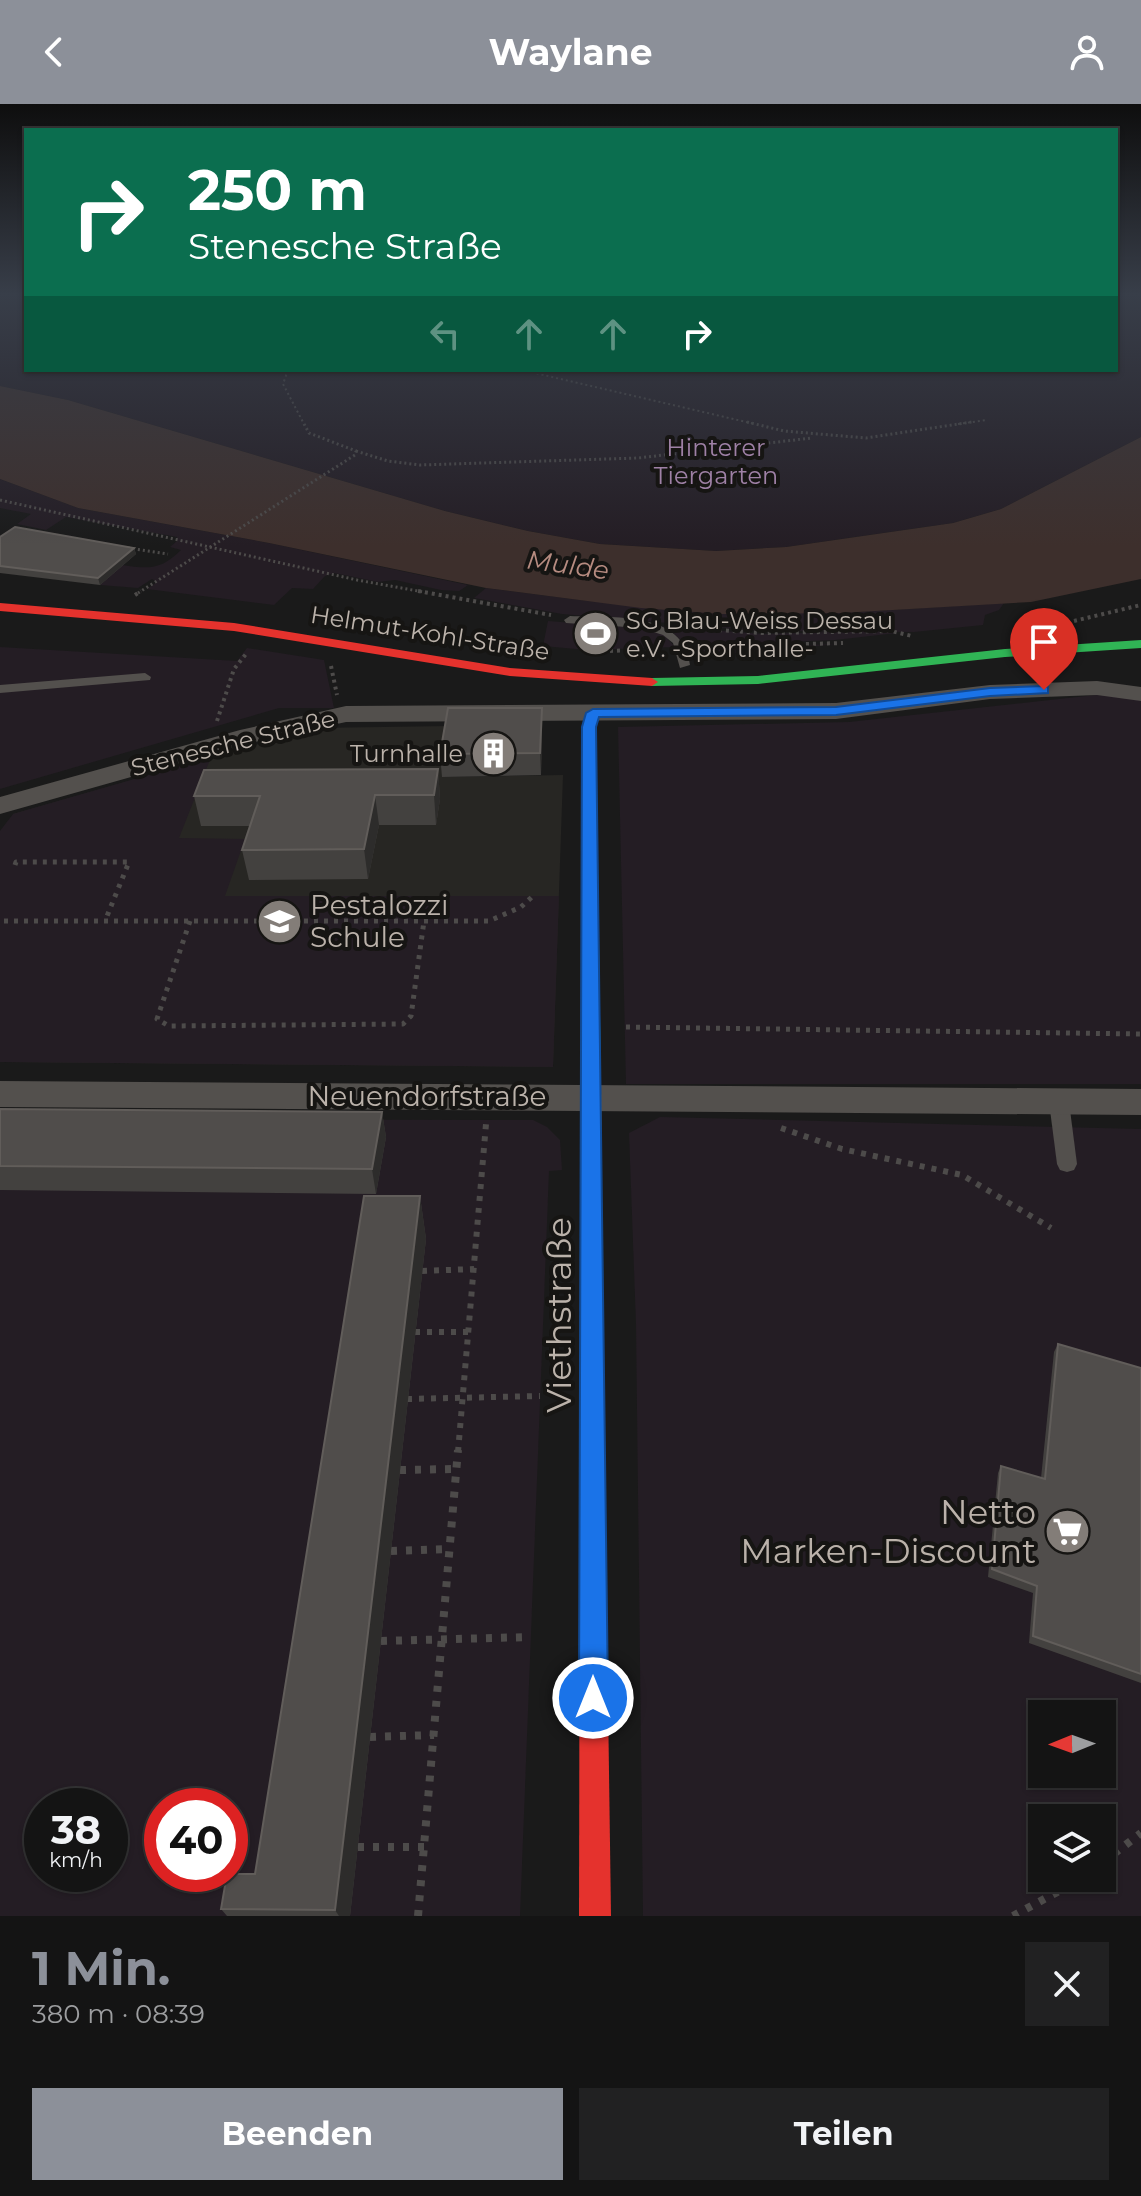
<!DOCTYPE html>
<html lang="de">
<head>
<meta charset="utf-8">
<style>
  :root { --surface:#141414; --page:#212122; --text:#f1f3f6; --muted:#9d9ea0; --line:#333334; --accent:#8c9099 }
  body { margin:0; font-family:Montserrat,sans-serif; background:var(--page); color:var(--text); height:100vh; display:flex; flex-direction:column; font-size:30px; white-space:nowrap }
  * { box-sizing:border-box; margin:0 }
  p { font-size:26px; color:var(--muted) }
  .icon { flex:none; width:44px; height:44px; fill:none; stroke:currentColor; stroke-width:2; stroke-linecap:round; stroke-linejoin:round }
  .map { position:relative; height:1812px; overflow:hidden }
  .panel { display:flex; flex-direction:column; background:var(--surface); flex:1 }
  .panel>* { flex:none }
  .guide { position:absolute; left:24px; top:24px; width:1094px; height:244px; border-radius:0px; box-shadow:0 2px 6px #0004,0 0 0 2px var(--line); background:#0b6e4f; color:#fff; overflow:hidden }
  .needle { width:52px; rotate:269deg }
  .buttons { position:absolute; left:1028px; top:1596px; display:grid; gap:16px }
  .buttons a { display:grid; place-items:center; width:88px; height:88px; border-radius:0px; background:var(--surface); box-shadow:0 2px 6px #0004,0 0 0 2px var(--line); font-size:40px }
  .speed { position:absolute; left:24px; top:1684px; display:flex; gap:16px; font-size:40px; font-weight:700; text-align:center }
  .speed>* { display:grid; place-content:center; width:104px; height:104px; border-radius:50%; background:var(--surface); box-shadow:0 2px 6px #0004,0 0 0 2px var(--line); line-height:1 }
  .speed small { font-size:20px; font-weight:400 }
  .speed .limit { border:12px solid #d22; background:#fff; color:#111 }
  .pin { position:absolute; display:grid; place-items:center; width:68px; height:68px; color:#fff; margin:-82px -34px; border-radius:50% 50% 50% 0; rotate:-45deg; box-shadow:0 0 8px #0007 }
  .pin .icon { rotate:45deg }
  .me { position:absolute; width:88px; margin:-44px; rotate:0deg; stroke-linejoin:round; filter:drop-shadow(0 0 6px #0008) }
  .turn { display:flex; align-items:center; gap:28px; height:168px; padding:0 32px; font-size:36px }
  .turn .icon { width:104px; height:104px; stroke-width:2.5 }
  .turn b { display:block; font-size:56px; line-height:68px }
  .lanes { display:flex; align-items:center; height:76px; padding:0 32px; background:#0003; justify-content:center; gap:40px; direction:ltr }
  .lanes .off { opacity:.35 }
  .round { display:grid; place-items:center; flex:none; width:84px; height:84px; border-radius:0px; background:var(--page) }
  .overview { display:flex; align-items:center; justify-content:space-between; height:136px; padding:0 32px }
  h1 { font-size:48px; font-weight:700; line-height:60px; color:var(--accent) }
  .cta { display:flex; gap:16px; margin-top:auto; padding:16px 32px }
  .cta a { flex:1; height:92px; border-radius:0px; background:var(--accent); color:#fff; font-size:32px; font-weight:700; line-height:92px; text-align:center }
  .cta a+a { background:var(--page); color:var(--text) }
  header { display:flex; justify-content:space-between; align-items:center; height:104px; padding:0 32px; background:var(--accent); color:#fff; font-size:36px; font-weight:700 }
  .map>svg:first-child { display:block }
  .built { fill:#272623 }
  .green { fill:#241d24; fill-rule:evenodd }
  .water { fill:#3d2f2c }
  .lines { fill:none; stroke-linecap:round; stroke-linejoin:round }
  .path-far5 { stroke:#4d4b4a; stroke-width:2; stroke-dasharray:2 3; stroke-linecap:butt }
  .path-far4 { stroke:#4d4b4a; stroke-width:3; stroke-dasharray:2 3; stroke-linecap:butt }
  .path-far3 { stroke:#4d4b4a; stroke-width:4; stroke-dasharray:3 4; stroke-linecap:butt }
  .path-far2 { stroke:#4d4b4a; stroke-width:5; stroke-dasharray:4 6; stroke-linecap:butt }
  .path-far1 { stroke:#4d4b4a; stroke-width:6; stroke-dasharray:5 7; stroke-linecap:butt }
  .path { stroke:#4d4b4a; stroke-width:8; stroke-dasharray:6 9; stroke-linecap:butt }
  .lane { fill:#53504d; fill-rule:evenodd }
  .street { fill:#53504d; fill-rule:evenodd }
  .fast { fill:#30b455; fill-rule:evenodd }
  .slow { fill:#ff9f0a; fill-rule:evenodd }
  .jam { fill:#e5322d; fill-rule:evenodd }
  .wall { fill:#43413f }
  .shaded-wall { fill:#2d2c2b }
  .building { fill:#504d4b; stroke:#615d5a; stroke-width:2 }
  .route { fill:#1a73e8; stroke:#114b97; stroke-width:2 }
  .labels { text-anchor:middle; dominant-baseline:central; stroke-width:8; stroke-linejoin:round; paint-order:stroke }
  .far-park-label { font-size:24px; fill:#9f81a6; stroke:#161513 }
  .far-poi-label { font-size:24px; fill:#bbb2aa; stroke:#161513; text-anchor:start }
  .far-street-label { font-size:24px; fill:#bbb2aa; stroke:#161513 }
  .far-water-label { font-size:26px; font-style:italic; fill:#b78c81; stroke:#161513 }
  .poi-label { font-size:28px; fill:#bbb2aa; stroke:#161513; text-anchor:start }
  .street-label { font-size:28px; fill:#bbb2aa; stroke:#161513 }
  .near-street-label { font-size:34px; fill:#bbb2aa; stroke:#161513 }
  .near-poi-label { font-size:34px; fill:#bbb2aa; stroke:#161513; text-anchor:end }
</style>
</head>
<body>
<header><svg class="icon" aria-label="back" viewBox="0 0 24 24"><path d="M15 5l-7 7 7 7"/></svg>Waylane<svg class="icon" aria-label="person" viewBox="0 0 24 24"><circle cx="12" cy="8" r="4"/><path d="M4 21q1-7 8-7t8 7"/></svg></header>
<div class="map">
<svg width="1141" height="1812" viewBox="0 0 1141 1812">
  <rect width="100%" height="100%" fill="#1a1a1a"/>
  <polygon class="built" points="451,622 443,673 563,671 553,963 0,958 0,867 13,710 314,624"/>
  <g class="green">
    <polygon points="0,188 26,188 26,266 1116,266 1116,188 1141,188 1141,333 1001,405 953,419 786,443 716,447 600,440 528,427 445,407 68,296 0,282"/>
    <path d="M0 375 78 404 269 439 468 481 459 487 441 486 395 476 378 478 334 469 325 472 313 485 292 484 274 501 147 485 157 478 152 475 138 484 100 481 122 461C149 465 161 466 181 446L170 443 177 437V433L66 413 46 426 17 420 31 410 0 404Z"/>
    <polygon points="486,484 588,497 841,509 1004,499 999,506 985,511 983,521 914,528 763,527 562,510 474,494"/>
    <polygon points="548,517 650,525 664,531 675,543 587,546 543,542"/>
    <polygon points="658,522 763,530 864,527 897,529 835,536 687,542 671,527"/>
    <polygon points="837,540 742,549 691,550 691,546 695,545"/>
    <polygon points="0,543 237,557 247,544 324,556 334,604 279,604 0,685"/>
    <polygon points="1141,586 1141,980 626,980 618,623 849,618"/>
    <polygon points="211,653 179,734 245,735 225,792 559,792 553,963 0,958 0,727 13,710"/>
    <path d="M660 1013 1141 1025V1812H643L636 1220 629 1029ZM1042 1610H1102V1670H1042ZM1042 1714H1102V1774H1042Z"/>
    <path d="M0 1015 533 1016 547 1023 560 1036 562 1066 549 1067 520 1812H0ZM42 1702H110V1770H42ZM162 1702H230V1770H162Z"/>
  </g>
  <polygon class="water" points="0,282 68,296 445,407 528,427 600,440 716,447 786,443 953,419 1001,405 1141,333 1141,475 1031,498 841,509 721,510 641,504 486,484 269,439 78,404 0,375"/>
  <g class="lines">
    <g class="path-far5">
      <polyline points="288,266 283,280 304,320"/>
      <polyline points="522,266 755,320"/>
      <polyline points="958,320 987,316"/>
    </g>
    <g class="path-far4">
      <polyline points="747,318 784,327 866,334 972,318"/>
      <polyline points="356,347 388,357 420,361 638,354 812,334"/>
      <polyline points="0,396 357,476 429,489"/>
      <polyline points="128,444 168,450"/>
      <polyline points="138,489 355,351 356,347 309,329 303,318"/>
    </g>
    <g class="path-far3">
      <polyline points="418,487 551,511"/>
      <polyline points="135,491 141,487"/>
      <polyline points="1074,517 1141,501"/>
      <polyline points="691,524 761,529 891,527 912,532"/>
      <polyline points="701,543 843,539"/>
      <polyline points="610,547 652,545"/>
      <polyline points="331,562 337,591"/>
      <polyline points="217,617 234,565 246,550"/>
    </g>
    <g class="path-far2">
      <polyline points="15,761 16,758 129,758 105,817"/>
      <polyline points="4,817 489,817 521,803 533,792"/>
      <polyline points="190,817 157,915 169,922 403,920 411,912 424,817"/>
      <polyline points="626,923 1141,930"/>
    </g>
    <g class="path-far1">
      <polyline points="781,1024 842,1045 962,1071 1051,1124"/>
      <polyline points="422,1167 474,1165"/>
      <polyline points="415,1228 469,1228"/>
      <polyline points="407,1295 540,1292"/>
      <polyline points="458,1348 486,1020"/>
    </g>
    <g class="path">
      <polyline points="400,1366 456,1365"/>
      <polyline points="391,1447 450,1445"/>
      <polyline points="381,1537 530,1533"/>
      <polyline points="370,1633 434,1631"/>
      <polyline points="358,1743 424,1743"/>
      <polyline points="1102,1759 1141,1729"/>
      <polyline points="418,1812 458,1346"/>
      <polyline points="1013,1812 1083,1774"/>
    </g>
    <g class="lane">
      <path d="M570 512C612 514 684 506 690 561L680 564 673 539 663 531 641 524 566 519 564 516Z"/>
      <polygon points="145,569 151,573 150,576 0,589 0,581"/>
      <polygon points="1059,991 1066,993 1069,998 1077,1060 1074,1066 1067,1068 1060,1066 1057,1060 1049,998 1052,993"/>
    </g>
    <g class="street">
      <polygon points="1097,577 1141,583 1141,597 1097,591 990,595 836,615 346,618 255,638 0,710 0,693 240,626 346,602 836,599 990,581"/>
      <polygon points="0,977 1141,985 1141,1011 0,1003"/>
    </g>
    <g class="fast">
      <polygon points="1141,536 1141,544 1005,553 758,580 652,582 646,578 652,574 758,572 1005,545"/>
      <polygon points="593,605 600,609 596,623 601,987 598,992 584,992 581,987 582,623 586,609"/>
    </g>
    <polygon class="slow" points="591,980 598,982 601,987 604,1309 601,1317 592,1320 583,1317 580,1309 581,987 584,982"/>
    <g class="jam">
      <polygon points="0,499 234,519 510,564 652,574 658,578 652,582 510,572 234,527 0,507"/>
      <polygon points="592,1298 601,1301 604,1309 611,1812 579,1812 580,1309 583,1301"/>
    </g>
  </g>
  <g class="wall">
    <polygon points="0,433 134,444 136,450 100,481 0,469"/>
    <polygon points="542,626 541,671 442,673 440,650"/>
    <polygon points="438,665 440,695 436,721 379,721 368,775 249,776 242,746 250,722 201,722 194,692"/>
    <polygon points="0,1005 382,1008 386,1033 376,1090 0,1086"/>
    <polygon points="420,1092 426,1135 350,1812 227,1812 221,1805 255,1770"/>
    <polygon points="1058,1240 1141,1264 1141,1579 1029,1539 1033,1489 988,1473 998,1369 1001,1362 1041,1374 1054,1248"/>
  </g>
  <g class="shaded-wall">
    <polygon points="134,444 136,450 100,481 98,474"/>
    <polygon points="542,604 542,626 541,671 540,649"/>
    <polygon points="438,665 440,695 436,721 434,691"/>
    <polygon points="375,691 379,721 368,775 364,745"/>
    <polygon points="382,1008 386,1033 376,1090 372,1065"/>
    <polygon points="420,1092 426,1135 350,1812 339,1812 335,1806"/>
  </g>
  <g class="building">
    <polygon points="15,423 134,444 98,474 0,462 0,433"/>
    <polygon points="448,604 542,604 540,649 440,650"/>
    <polygon points="438,665 434,691 375,691 364,745 242,746 260,692 194,692 204,666"/>
    <polygon points="0,1005 382,1008 372,1065 0,1062"/>
    <polygon points="364,1092 420,1092 335,1806 221,1805 227,1770 255,1770"/>
    <polygon points="1058,1240 1141,1264 1141,1570 1033,1532 1037,1482 992,1465 1001,1362 1045,1375"/>
  </g>
  <linearGradient id="sky" x2="0" y2="1"><stop stop-color="#0e0e0e"/><stop offset="0.43" stop-color="#383e49"/><stop offset="1" stop-color="#383e49" stop-opacity="0"/></linearGradient>
  <rect width="1141" height="442" fill="url(#sky)"/>
  <polygon class="route" points="1044,582 1048,583 1048,589 990,592 836,611 599,613 596,623 608,1594 604,1604 593,1608 583,1604 579,1594 582,623 586,609 593,605 836,603 990,584"/>
  <defs>
    <symbol id="stadium-disc" viewBox="-11 -11 22 22"><circle r="9.5" fill="#837d78" stroke="#161513"/><path d="M0-5a6.5 5 0 1 0 0 10a6.5 5 0 1 0 0-10ZM-3.5-1.8h7v3.6h-7Z" fill="#fff"/></symbol>
    <symbol id="building-disc" viewBox="-11 -11 22 22"><circle r="9.5" fill="#837d78" stroke="#161513"/><path d="M-4-6H4V6H1V3H-1V6H-4ZM-2.5-4.3h1.7v1.8h-1.7ZM.8-4.3h1.7v1.8H.8ZM-2.5-1h1.7V.8h-1.7ZM.8-1h1.7V.8H.8Z" fill="#fff"/></symbol>
    <symbol id="school-disc" viewBox="-11 -11 22 22"><circle r="9.5" fill="#837d78" stroke="#161513"/><path d="M0-5L7-2L0 1L-7-2ZM-4 1L0 2.5L4 1V4Q0 6-4 4Z" fill="#fff"/></symbol>
    <symbol id="supermarket-disc" viewBox="-11 -11 22 22"><circle r="9.5" fill="#837d78" stroke="#161513"/><path d="M-6-5.5h2.5l.6 2H6L4.5 2H-2.5L-4.4-4H-6ZM-1.5 3.2a1.3 1.3 0 1 0 .1 0ZM3 3.2a1.3 1.3 0 1 0 .1 0Z" fill="#fff"/></symbol>
  </defs>
  <g fill-rule="evenodd">
    <use href="#stadium-disc" x="570" y="504" width="51" height="51"/>
    <use href="#building-disc" x="468" y="624" width="51" height="51"/>
    <use href="#school-disc" x="254" y="792" width="51" height="51"/>
    <use href="#supermarket-disc" x="1042" y="1402" width="51" height="51"/>
  </g>
  <g class="labels">
    <g class="far-park-label">
      <text x="716" y="343">Hinterer<tspan x="716" dy="28">Tiergarten</tspan></text>
    </g>
    <g class="far-poi-label">
      <text x="626" y="516">SG Blau-Weiss Dessau<tspan x="626" dy="28">e.V. -Sporthalle-</tspan></text>
      <text x="463" y="649" text-anchor="end">Turnhalle</text>
    </g>
    <g class="far-street-label">
      <text transform="translate(430 529) rotate(9)">Helmut-Kohl-Straße</text>
      <text transform="translate(233 639) rotate(-14)">Stenesche Straße</text>
    </g>
    <g class="far-water-label">
      <text transform="translate(568 461) rotate(8)">Mulde</text>
    </g>
    <g class="poi-label">
      <text x="310" y="801">Pestalozzi<tspan x="310" dy="32">Schule</tspan></text>
    </g>
    <g class="street-label">
      <text x="427" y="992">Neuendorfstraße</text>
    </g>
    <g class="near-street-label">
      <text transform="translate(559 1211) rotate(-90)">Viethstraße</text>
    </g>
    <g class="near-poi-label">
      <text x="1036" y="1408">Netto<tspan x="1036" dy="39">Marken-Discount</tspan></text>
    </g>
  </g>
</svg>
<div class="buttons">
<a><svg class="needle" viewBox="-14 -14 28 28"><path d="M0-13l5 13h-10z" fill="#e53935"/><path d="M0 13l5-13h-10z" fill="#9d9ea0"/></svg></a>
<a><svg class="icon" aria-label="layers" viewBox="0 0 24 24"><path d="M12 4l9 5-9 5-9-5zM3 14l9 5 9-5"/></svg></a>
</div>
<div class="speed"><div>38<small>km/h</small></div><div class="limit">40</div></div>
<div class="pin" style="left:1044px;top:586px;background:#d93025"><svg class="icon" aria-label="arrive" viewBox="0 0 24 24"><path d="M6 21V4h12l-3 4 3 4H6"/></svg></div>
<svg class="me" style="left:593px;top:1594px" viewBox="-20 -20 40 40"><circle r="17" fill="#1a73e8" stroke="#fff" stroke-width="3"/><path d="M0-11L8 9 0 5-8 9z" fill="#fff"/></svg>
<div class="guide">
<div class="turn"><svg class="icon" aria-label="right" viewBox="0 0 24 24"><path d="M7 20v-9h11M14 6l5 5-5 5"/></svg><div><b>250 m</b>Stenesche Straße</div></div>
<div class="lanes"><svg class="icon off" aria-label="left" viewBox="0 0 24 24"><path d="M17 20v-9H6M10 6l-5 5 5 5"/></svg><svg class="icon off" aria-label="ahead" viewBox="0 0 24 24"><path d="M12 20V5M6 11l6-6 6 6"/></svg><svg class="icon off" aria-label="ahead" viewBox="0 0 24 24"><path d="M12 20V5M6 11l6-6 6 6"/></svg><svg class="icon" aria-label="right" viewBox="0 0 24 24"><path d="M7 20v-9h11M14 6l5 5-5 5"/></svg></div>
</div>
</div>
<section class="panel">
<div class="overview"><div><h1>1 Min.</h1><p>380 m · 08:39</p></div><a class="round"><svg class="icon" aria-label="close" viewBox="0 0 24 24"><path d="M6 6l12 12M18 6L6 18"/></svg></a></div>
<div class="cta"><a>Beenden</a><a>Teilen</a></div>
</section>
</body>
</html>
